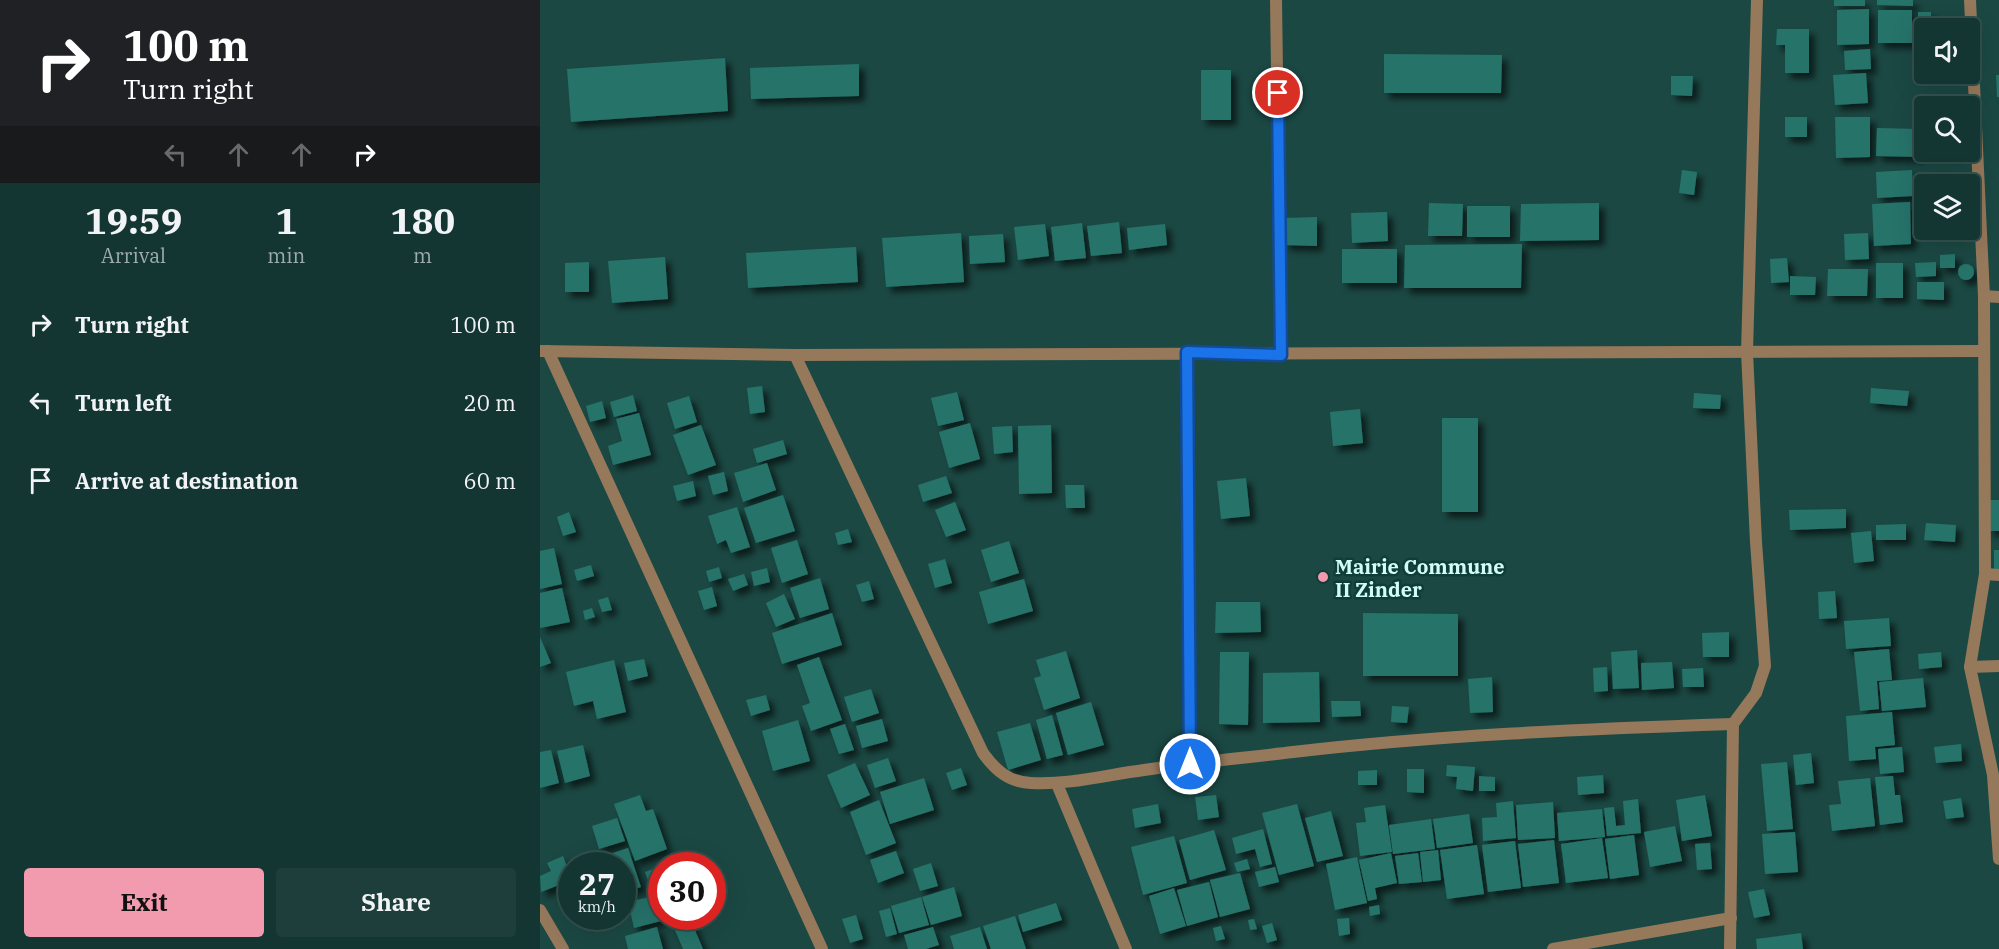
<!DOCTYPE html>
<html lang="en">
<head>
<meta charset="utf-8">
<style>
  :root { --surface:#143632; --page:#1d3e3a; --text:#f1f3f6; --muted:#9dabac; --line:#33504d; --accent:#f29aae }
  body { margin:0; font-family:"IBM Plex Serif",serif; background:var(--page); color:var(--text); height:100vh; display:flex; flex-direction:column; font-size:22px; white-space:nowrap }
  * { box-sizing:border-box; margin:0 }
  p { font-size:20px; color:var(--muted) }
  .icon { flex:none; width:33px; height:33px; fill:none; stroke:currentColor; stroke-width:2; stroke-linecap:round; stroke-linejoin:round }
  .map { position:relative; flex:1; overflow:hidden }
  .details { display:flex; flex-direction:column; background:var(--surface); width:540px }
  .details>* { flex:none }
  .hud { background:#202124; color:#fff; overflow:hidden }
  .tools { position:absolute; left:1374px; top:18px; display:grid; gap:12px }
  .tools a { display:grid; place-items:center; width:66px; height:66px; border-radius:6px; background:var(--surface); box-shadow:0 6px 24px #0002,0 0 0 2px var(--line); font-size:30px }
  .speed { position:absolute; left:18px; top:852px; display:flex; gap:12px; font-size:30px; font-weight:700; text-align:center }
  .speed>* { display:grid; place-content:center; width:78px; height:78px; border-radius:50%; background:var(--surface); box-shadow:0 6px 24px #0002,0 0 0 2px var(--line); line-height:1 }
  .speed small { font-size:15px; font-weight:400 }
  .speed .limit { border:9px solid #d22; background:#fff; color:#111 }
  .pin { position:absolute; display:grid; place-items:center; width:51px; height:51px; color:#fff; margin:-26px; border:3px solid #fff; border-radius:50%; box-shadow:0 2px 6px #0007 }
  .me { position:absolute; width:66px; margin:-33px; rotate:0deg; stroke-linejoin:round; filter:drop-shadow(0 0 4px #0008) }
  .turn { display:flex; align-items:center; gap:21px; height:126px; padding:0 24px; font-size:27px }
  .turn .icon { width:78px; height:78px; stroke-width:2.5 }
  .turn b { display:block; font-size:42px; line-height:51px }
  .lanes { display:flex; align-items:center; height:57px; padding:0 24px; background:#0003; justify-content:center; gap:30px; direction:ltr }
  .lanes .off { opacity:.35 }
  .eta { display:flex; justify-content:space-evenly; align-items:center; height:102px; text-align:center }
  .eta b { font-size:36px; font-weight:700; line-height:42px }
  .action { display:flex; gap:12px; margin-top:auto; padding:12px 24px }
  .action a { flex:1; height:69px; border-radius:6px; background:var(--accent); color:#111; font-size:24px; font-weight:700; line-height:69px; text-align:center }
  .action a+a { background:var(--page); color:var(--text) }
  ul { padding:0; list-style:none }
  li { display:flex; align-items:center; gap:18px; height:78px; padding:0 24px }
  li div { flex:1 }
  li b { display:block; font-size:22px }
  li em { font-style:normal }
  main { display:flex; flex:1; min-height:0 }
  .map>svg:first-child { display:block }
  .building { fill:#26736b; filter:url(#shadow) }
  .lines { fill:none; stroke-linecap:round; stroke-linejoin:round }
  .street { stroke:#96785b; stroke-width:12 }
  .route-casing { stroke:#114b97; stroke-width:15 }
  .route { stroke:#1a73e8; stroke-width:10 }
  .poi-dot { fill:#f29aae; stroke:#0f3d39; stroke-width:2 }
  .labels { text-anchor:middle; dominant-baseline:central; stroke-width:5; stroke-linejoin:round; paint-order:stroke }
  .poi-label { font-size:20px; font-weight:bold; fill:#d4fcf6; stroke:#0f3d39; text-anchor:start }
</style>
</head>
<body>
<main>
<section class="details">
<div class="hud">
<div class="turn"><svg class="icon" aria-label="right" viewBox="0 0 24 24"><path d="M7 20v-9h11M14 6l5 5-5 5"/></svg><div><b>100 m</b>Turn right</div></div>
<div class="lanes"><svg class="icon off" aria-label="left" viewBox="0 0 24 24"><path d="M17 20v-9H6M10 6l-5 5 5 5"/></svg><svg class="icon off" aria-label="ahead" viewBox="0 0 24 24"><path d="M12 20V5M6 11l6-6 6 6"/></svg><svg class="icon off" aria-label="ahead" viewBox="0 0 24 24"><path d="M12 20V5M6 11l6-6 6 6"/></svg><svg class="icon" aria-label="right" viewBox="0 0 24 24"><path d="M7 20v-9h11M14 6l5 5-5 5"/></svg></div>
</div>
<div class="eta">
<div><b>19:59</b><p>Arrival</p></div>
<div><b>1</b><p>min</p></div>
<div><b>180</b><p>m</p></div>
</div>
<ul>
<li><svg class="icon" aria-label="right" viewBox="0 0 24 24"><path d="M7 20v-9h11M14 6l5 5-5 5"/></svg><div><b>Turn right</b></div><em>100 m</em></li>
<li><svg class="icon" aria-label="left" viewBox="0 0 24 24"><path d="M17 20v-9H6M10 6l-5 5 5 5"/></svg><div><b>Turn left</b></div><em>20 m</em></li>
<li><svg class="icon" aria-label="arrive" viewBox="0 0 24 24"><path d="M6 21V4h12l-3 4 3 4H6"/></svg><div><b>Arrive at destination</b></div><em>60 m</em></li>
</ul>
<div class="action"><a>Exit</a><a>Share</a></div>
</section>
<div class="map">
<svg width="1459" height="949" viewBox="0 0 1459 949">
  <defs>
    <filter id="shadow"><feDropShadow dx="5.5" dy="5.5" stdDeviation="3" flood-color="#0009"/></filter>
  </defs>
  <rect width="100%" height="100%" fill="#1b4843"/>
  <g class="building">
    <rect x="1294" y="0" width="31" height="6"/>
    <polygon points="1337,0 1373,0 1373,6 1337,5"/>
    <polygon points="1329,9 1329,44 1297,45 1297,10"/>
    <rect x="1338" y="10" width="34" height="33"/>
    <polygon points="1378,12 1391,12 1391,28 1384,28 1384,35 1378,35"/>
    <rect x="1397" y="21" width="16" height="7"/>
    <polygon points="1237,29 1269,29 1269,73 1245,73 1245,45 1236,45"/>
    <polygon points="1330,49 1331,69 1305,70 1304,51"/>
    <polygon points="844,54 962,55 961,93 844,93"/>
    <polygon points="185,58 188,111 31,122 27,69"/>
    <polygon points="319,64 319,96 211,99 210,68"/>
    <rect x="661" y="70" width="30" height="50"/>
    <polygon points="1326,73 1328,103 1295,105 1293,75"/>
    <polygon points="1456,75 1459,75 1459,97 1457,97"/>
    <polygon points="1131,76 1153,76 1152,96 1131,95"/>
    <rect x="1245" y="117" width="22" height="20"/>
    <polygon points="1295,117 1330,117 1330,157 1296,158"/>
    <polygon points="1337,128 1380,129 1379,157 1336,156"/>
    <rect x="1404" y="152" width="9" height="3"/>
    <polygon points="1142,170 1157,172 1154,195 1139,193"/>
    <polygon points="1372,170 1373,196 1337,198 1336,172"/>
    <polygon points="1398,178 1400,184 1386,184 1385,182"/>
    <rect x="1374" y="201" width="10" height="22"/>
    <polygon points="1370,202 1371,244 1334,246 1332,204"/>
    <polygon points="889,203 923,204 922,236 888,236"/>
    <polygon points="1059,203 1059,240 980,241 981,204"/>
    <rect x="927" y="206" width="43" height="31"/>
    <polygon points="847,212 848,241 812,243 811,213"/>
    <polygon points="777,217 777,246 744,245 744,218"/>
    <polygon points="579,222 582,253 551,256 547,226"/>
    <polygon points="542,223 546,258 515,261 511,227"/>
    <polygon points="505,224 509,256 478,260 474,227"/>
    <polygon points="625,224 627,245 589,250 587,228"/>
    <polygon points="421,233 424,282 346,287 342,238"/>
    <polygon points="1328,233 1329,259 1305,260 1304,234"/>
    <polygon points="463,234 465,262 430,264 429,236"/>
    <polygon points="982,244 981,288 864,288 865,245"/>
    <polygon points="316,247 318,282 208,288 206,253"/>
    <rect x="802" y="249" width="55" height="34"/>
    <polygon points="1415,254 1415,268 1400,268 1400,255"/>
    <polygon points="125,257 128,299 72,303 68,261"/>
    <polygon points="1247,258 1249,282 1231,283 1230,259"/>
    <polygon points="49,262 49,292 25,292 25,263"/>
    <polygon points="1396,262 1396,276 1376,277 1375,263"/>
    <rect x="1336" y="263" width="27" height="35"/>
    <circle cx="1426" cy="272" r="8"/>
    <polygon points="1288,269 1328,269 1327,296 1287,296"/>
    <polygon points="1250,276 1276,277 1275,295 1250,295"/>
    <polygon points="1377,282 1404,282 1404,300 1377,299"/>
    <polygon points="222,386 225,412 210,414 207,388"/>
    <polygon points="1331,388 1369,391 1367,406 1330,403"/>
    <polygon points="417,392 424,420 398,426 391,398"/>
    <polygon points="1154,393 1181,395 1180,409 1153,408"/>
    <polygon points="93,395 97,411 74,417 70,402"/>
    <polygon points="149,396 157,422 135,429 127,403"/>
    <polygon points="62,401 66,418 50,422 46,406"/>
    <polygon points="820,409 823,443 793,446 790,412"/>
    <polygon points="99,413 111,455 73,465 68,446 82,441 76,419"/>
    <rect x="902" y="418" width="36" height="94"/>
    <polygon points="430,423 440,459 409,468 399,432"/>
    <polygon points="161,425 176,465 148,475 133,435"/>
    <polygon points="511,425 512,493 479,494 478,426"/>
    <polygon points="472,426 473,452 454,454 452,427"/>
    <polygon points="243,440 247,454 217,463 213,449"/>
    <polygon points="227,463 236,490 203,502 194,473"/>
    <polygon points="184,472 188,491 173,495 168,476"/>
    <polygon points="406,476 412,493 383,502 378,485"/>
    <polygon points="706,478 710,516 681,519 677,481"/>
    <polygon points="153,481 156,496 137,501 133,486"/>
    <polygon points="525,485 544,485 545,508 526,508"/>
    <polygon points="243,495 255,531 216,543 204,508"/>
    <polygon points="1449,500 1459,500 1459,531 1448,531"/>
    <polygon points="415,502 426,530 406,537 395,510"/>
    <polygon points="197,507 210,547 191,553 186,540 177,544 168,516"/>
    <polygon points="1306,509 1306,528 1250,530 1249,510"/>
    <polygon points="29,512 36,532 23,536 17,517"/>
    <polygon points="1386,523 1416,525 1415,542 1384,540"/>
    <polygon points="1366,524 1366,540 1336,540 1336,525"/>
    <polygon points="308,529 312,542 298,545 295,533"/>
    <polygon points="1331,531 1334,561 1314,563 1311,533"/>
    <polygon points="257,540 268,574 242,583 231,548"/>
    <polygon points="469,541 479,573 451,582 441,550"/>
    <polygon points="14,548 22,584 0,589 0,551"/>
    <rect x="1454" y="550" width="5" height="23"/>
    <polygon points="405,559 412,583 395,588 388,564"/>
    <polygon points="51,565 54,576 37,581 34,570"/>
    <polygon points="179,567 182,578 169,582 166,571"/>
    <polygon points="227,568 230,582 214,586 211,572"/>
    <polygon points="204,574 208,585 193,591 188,579"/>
    <polygon points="280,578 289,609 260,618 250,588"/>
    <polygon points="484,579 493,611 448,624 439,592"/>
    <polygon points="329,581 334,599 322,602 316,585"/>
    <polygon points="172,587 177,606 164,610 158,591"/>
    <polygon points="22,588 30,622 0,628 0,593"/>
    <polygon points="1295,591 1297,618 1279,619 1278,592"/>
    <polygon points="244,594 255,619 236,627 226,603"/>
    <polygon points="68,597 72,610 62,612 58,600"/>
    <polygon points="676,602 720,602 721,632 675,633"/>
    <polygon points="52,608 55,617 45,620 43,611"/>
    <polygon points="292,613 302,645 242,664 232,633"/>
    <polygon points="823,613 918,614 918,676 823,676"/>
    <polygon points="1349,618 1351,646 1306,649 1304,621"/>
    <polygon points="1189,632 1189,657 1163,657 1162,633"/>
    <polygon points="0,637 11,663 0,667"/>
    <polygon points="1349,649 1352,680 1337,681 1339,709 1320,711 1314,652"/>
    <polygon points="1097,650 1099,688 1073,689 1071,652"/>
    <polygon points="526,651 540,698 504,710 494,678 501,676 496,660"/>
    <polygon points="680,652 709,652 708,725 679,724"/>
    <polygon points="1401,652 1402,667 1379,669 1378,654"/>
    <polygon points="279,657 302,720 271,731 262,706 270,703 257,665"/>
    <polygon points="104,659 108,676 88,681 84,663"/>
    <polygon points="74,660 86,712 57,719 53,701 34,706 26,672"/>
    <polygon points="1132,662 1134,688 1102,690 1101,663"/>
    <polygon points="1067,667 1068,691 1054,692 1053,668"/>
    <polygon points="1163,668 1164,687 1143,687 1142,669"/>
    <polygon points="779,672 780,722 723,723 723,673"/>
    <polygon points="952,677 953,712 930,713 928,679"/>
    <polygon points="1383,678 1386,707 1342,711 1339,682"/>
    <polygon points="331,689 339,713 312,722 304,697"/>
    <polygon points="226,695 230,710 211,716 206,700"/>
    <polygon points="791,701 820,701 821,716 792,717"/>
    <polygon points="551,702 564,745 528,755 516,713"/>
    <polygon points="852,706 869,707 867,723 851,722"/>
    <polygon points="1352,712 1355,745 1335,747 1336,759 1309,761 1306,716"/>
    <polygon points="512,715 523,755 507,759 496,720"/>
    <polygon points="342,719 348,741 322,748 316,726"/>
    <polygon points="258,720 270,761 233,771 222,731"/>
    <polygon points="490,723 501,760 468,770 457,732"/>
    <polygon points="305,724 314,750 299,754 290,729"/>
    <polygon points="1421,744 1422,761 1396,763 1394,747"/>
    <polygon points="43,745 50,776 25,783 17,751"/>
    <polygon points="1362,747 1364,772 1340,774 1338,749"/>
    <polygon points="11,750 19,783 0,788 0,752"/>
    <polygon points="1271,753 1274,783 1256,785 1253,755"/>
    <polygon points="348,758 356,781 335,788 327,765"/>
    <polygon points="1247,762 1253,829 1227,831 1221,764"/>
    <polygon points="315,763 330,795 301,808 287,775"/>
    <polygon points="907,765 935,767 933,791 916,789 917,777 906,776"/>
    <polygon points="421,768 427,785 412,790 406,773"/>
    <polygon points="867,769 884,769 884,793 867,792"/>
    <polygon points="837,770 837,785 818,785 818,771"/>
    <polygon points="1063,775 1064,793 1038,795 1037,777"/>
    <polygon points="939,776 955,777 955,791 939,791"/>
    <polygon points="1353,776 1355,795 1360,795 1363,822 1340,825 1335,777"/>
    <polygon points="384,778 394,810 350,824 340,792"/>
    <polygon points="1330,778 1335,826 1292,831 1289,805 1301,804 1298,781"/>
    <polygon points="100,795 106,811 113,809 127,849 95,861 74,804"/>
    <polygon points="676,795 679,817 658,820 655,797"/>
    <polygon points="1165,795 1172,836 1142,841 1136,800"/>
    <polygon points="1421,798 1424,817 1406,819 1403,801"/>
    <polygon points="1098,799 1101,833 1067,836 1064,808 1074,807 1076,826 1085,825 1083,801"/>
    <polygon points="339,800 356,843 326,855 310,812"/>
    <polygon points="973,801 976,838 943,841 942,818 957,817 956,803"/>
    <polygon points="1013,802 1015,838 978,840 976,805"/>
    <polygon points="618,804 621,823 595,828 592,809"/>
    <polygon points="757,804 774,866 739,875 722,813"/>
    <polygon points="845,805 852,852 820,856 816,823 826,822 824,808"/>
    <polygon points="1062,809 1065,837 1019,841 1017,813"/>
    <polygon points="791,811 803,856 777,862 765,818"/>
    <polygon points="929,814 933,843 897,848 893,819"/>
    <polygon points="77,818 85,841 59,849 52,826"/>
    <polygon points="891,819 895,849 853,854 849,825"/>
    <polygon points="1135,826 1142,861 1110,867 1104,832"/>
    <polygon points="723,829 732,864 720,867 715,849 696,854 692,838"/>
    <polygon points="674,830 686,870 650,880 639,840"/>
    <polygon points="1255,832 1258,872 1225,874 1222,834"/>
    <polygon points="1094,835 1099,875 1070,879 1065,839"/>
    <polygon points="634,836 647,883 603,895 591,847"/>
    <polygon points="1062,838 1068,878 1026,883 1021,844"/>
    <polygon points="1014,840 1019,883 983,887 978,844"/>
    <polygon points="975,841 981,888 948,892 942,845"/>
    <polygon points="1170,843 1172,869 1157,870 1155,844"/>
    <polygon points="937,845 944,894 907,899 900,850"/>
    <polygon points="88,848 101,887 82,893 82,866 67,866 64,856"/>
    <polygon points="898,850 901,880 883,882 880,852"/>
    <polygon points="356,851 364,873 338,883 330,860"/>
    <polygon points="851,853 857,883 835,888 837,899 828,901 819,860"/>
    <polygon points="878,853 882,882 859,884 855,856"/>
    <polygon points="23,856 32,880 1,892 0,876 11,871 7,863"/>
    <polygon points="817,857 827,903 795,910 786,864"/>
    <polygon points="707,859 710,869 697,872 694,863"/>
    <polygon points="391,863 398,886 380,891 373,869"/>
    <polygon points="122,866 122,885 111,888 105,872"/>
    <polygon points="735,867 739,882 719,887 715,872"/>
    <polygon points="700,873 710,909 680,917 670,880"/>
    <polygon points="669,882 678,917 647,926 637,890"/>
    <polygon points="414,887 422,916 391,925 382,897"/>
    <polygon points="634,888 646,926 620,934 609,896"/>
    <polygon points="1224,889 1230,915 1214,918 1208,892"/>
    <polygon points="114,896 121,921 94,928 88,902"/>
    <polygon points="381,897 389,925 359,933 351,906"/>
    <polygon points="516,903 522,920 483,932 478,915"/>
    <polygon points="839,905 840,914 830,916 829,907"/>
    <polygon points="350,908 357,934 346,937 339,911"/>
    <polygon points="316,915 323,939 310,943 302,919"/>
    <polygon points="129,916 149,916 163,949 143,949"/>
    <polygon points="475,916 486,949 451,949 443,926"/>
    <polygon points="809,918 810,934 799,936 797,919"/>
    <polygon points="714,919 717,929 710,930 708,920"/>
    <polygon points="732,923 737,940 727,943 722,926"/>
    <polygon points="681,926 685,939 676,941 673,928"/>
    <polygon points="117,927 123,949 88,949 85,936"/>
    <polygon points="393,927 399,945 386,949 368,949 364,935"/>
    <polygon points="440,927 447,949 414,949 410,936"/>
    <polygon points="1261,933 1263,949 1217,949 1216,939"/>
  </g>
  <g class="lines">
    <g class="street">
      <polyline points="736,0 741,355"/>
      <polyline points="1430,0 1444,296 1445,574 1430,667 1453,775 1459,859"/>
      <polyline points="1444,296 1459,297"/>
      <polyline points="0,351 255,355 1444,351"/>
      <polyline points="8,351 282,949"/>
      <polyline points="647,352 650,764"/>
      <path d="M255 355 443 753C456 771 469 782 491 783 529 785 566 775 604 770 653 763 703 758 753 752 899 735 1045 729 1193 724"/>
      <polyline points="1445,574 1459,575"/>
      <polyline points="1430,667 1459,666"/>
      <polyline points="517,784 586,949"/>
      <polyline points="0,910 23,949"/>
      <polyline points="1013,949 1191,918"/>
      <polyline points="1190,949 1193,724 1216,693 1225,666 1216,542 1207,352 1217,0"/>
    </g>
  </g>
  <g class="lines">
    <defs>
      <polyline id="route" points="650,764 647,352 741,355 738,93"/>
    </defs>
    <use href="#route" class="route-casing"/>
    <use href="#route" class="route"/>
  </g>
  <circle class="poi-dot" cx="783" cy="577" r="6"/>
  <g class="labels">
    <g class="poi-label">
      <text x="795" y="566">Mairie Commune<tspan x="795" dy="23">II Zinder</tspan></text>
    </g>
  </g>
</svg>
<div class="tools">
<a><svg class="icon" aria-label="sound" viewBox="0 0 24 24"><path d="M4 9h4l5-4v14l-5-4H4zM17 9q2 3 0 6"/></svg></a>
<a><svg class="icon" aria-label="search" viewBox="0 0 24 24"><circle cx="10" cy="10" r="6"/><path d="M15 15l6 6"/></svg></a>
<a><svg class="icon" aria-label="layers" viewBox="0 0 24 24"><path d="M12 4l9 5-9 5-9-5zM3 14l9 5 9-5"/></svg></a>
</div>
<div class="speed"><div>27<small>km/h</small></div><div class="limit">30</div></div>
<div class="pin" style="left:738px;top:93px;background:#d93025"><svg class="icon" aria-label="arrive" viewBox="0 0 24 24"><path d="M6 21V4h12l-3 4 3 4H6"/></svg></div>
<svg class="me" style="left:650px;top:764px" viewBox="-20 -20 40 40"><circle r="17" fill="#1a73e8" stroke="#fff" stroke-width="3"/><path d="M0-11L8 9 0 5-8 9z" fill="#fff"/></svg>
</div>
</main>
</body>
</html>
